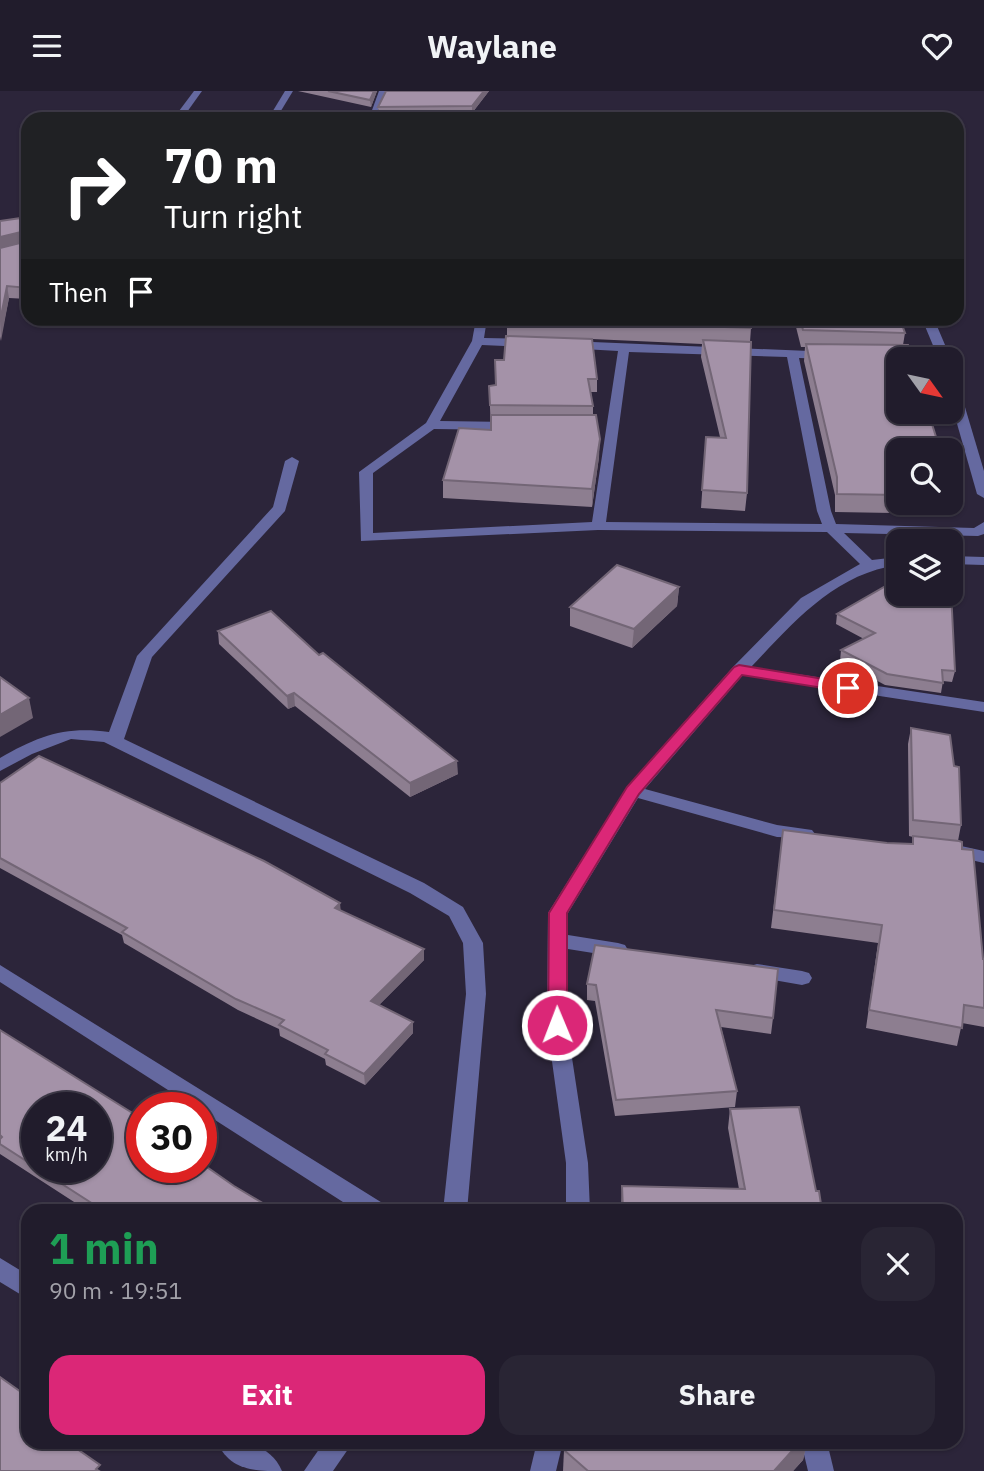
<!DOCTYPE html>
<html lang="en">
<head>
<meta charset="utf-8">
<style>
  :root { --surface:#211c2c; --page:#292534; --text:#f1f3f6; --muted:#a2a1a9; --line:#3e3a48; --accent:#db2777 }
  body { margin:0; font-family:"IBM Plex Sans",sans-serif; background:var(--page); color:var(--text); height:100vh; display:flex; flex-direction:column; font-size:26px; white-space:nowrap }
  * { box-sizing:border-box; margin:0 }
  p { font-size:23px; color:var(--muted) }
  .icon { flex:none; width:38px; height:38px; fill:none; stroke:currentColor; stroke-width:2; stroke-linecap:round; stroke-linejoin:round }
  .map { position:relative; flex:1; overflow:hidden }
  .drawer { position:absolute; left:21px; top:1113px; width:942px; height:245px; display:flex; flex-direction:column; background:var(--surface); border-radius:21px; box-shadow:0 2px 5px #0004,0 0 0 2px var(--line) }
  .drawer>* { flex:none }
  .hud { position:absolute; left:21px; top:21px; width:943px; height:214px; border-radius:21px; box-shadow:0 2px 5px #0004,0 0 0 2px var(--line); background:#202124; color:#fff; overflow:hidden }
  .needle { width:46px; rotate:123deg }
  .fabs { position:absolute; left:886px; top:256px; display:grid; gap:14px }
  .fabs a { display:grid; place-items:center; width:77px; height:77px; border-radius:14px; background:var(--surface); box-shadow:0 2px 5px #0004,0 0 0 2px var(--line); font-size:35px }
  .speed { position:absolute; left:21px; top:1001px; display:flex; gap:14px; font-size:35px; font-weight:700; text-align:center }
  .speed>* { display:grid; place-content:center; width:91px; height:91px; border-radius:50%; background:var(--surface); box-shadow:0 2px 5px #0004,0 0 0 2px var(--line); line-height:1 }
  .speed small { font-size:18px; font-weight:400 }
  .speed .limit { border:10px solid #d22; background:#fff; color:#111 }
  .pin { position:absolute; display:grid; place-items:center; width:60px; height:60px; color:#fff; margin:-30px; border:4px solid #fff; border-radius:50%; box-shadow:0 2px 7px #0007 }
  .me { position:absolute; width:77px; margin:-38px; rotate:359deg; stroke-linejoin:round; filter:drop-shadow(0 0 5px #0008) }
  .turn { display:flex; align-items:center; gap:24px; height:147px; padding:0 28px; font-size:32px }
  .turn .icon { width:91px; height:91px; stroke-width:2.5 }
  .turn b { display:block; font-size:49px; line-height:60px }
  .then { display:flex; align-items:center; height:66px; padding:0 28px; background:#0003; gap:14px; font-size:26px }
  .round { display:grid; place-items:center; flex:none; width:74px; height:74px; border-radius:21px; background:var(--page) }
  .overview { display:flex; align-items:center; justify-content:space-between; height:119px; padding:0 28px }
  h1 { font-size:42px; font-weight:700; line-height:52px; color:#1e9e55 }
  .action { display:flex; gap:14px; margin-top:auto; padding:14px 28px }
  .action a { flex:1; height:80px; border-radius:21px; background:var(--accent); color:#fff; font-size:28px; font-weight:700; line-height:80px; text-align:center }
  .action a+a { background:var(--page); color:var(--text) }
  header { display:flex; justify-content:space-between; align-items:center; height:91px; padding:0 28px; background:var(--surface); font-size:32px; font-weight:700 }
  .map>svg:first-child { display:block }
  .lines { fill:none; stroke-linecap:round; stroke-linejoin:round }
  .minor { fill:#6569a0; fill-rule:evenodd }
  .wall { fill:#8d7e90 }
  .shaded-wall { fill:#736676 }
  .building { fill:#a492a8; stroke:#736676; stroke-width:2; fill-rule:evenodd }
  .route { fill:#db2777; stroke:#8e194d; stroke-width:2 }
</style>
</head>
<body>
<header><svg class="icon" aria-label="menu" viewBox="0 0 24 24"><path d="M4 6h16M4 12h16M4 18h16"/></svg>Waylane<svg class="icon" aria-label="heart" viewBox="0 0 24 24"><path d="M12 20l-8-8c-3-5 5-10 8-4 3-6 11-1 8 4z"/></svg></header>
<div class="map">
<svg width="984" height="1380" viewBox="0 0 984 1380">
  <rect width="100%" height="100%" fill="#2c253a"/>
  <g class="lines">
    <g class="minor">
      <polygon points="194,0 202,0 182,28 173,28"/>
      <polygon points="285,0 293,0 276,28 268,28"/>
      <polygon points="379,0 387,0 377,22 371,22"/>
      <polygon points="24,56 28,56 28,62 21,61 21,57"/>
      <path d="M476 228H487L484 247 527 248 533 252 527 256 482 254 440 330 515 331 521 335 515 339 434 338 373 382V442L592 431 618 260 565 257 563 254 569 250 833 261 835 264 829 268 799 267 831 420 836 433 974 437 984 431V443L978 445 844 442 872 469 898 466V474C834 483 793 532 751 576L984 611V621L743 584 645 698 777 734 812 739 815 743 812 747 777 746 638 707 568 822V844L618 852 625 854 628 859 625 864 618 866 568 858 567 934 588 1072 590 1120H566V1072L547 934 548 822 627 696 733 576 801 507 860 473 827 441 598 439 361 450 359 381 426 332 472 250ZM629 261 787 266 817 420 822 433 606 431Z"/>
      <polygon points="922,228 934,228 951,268 950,269 884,269 882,266 888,262 937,264"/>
      <polygon points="950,282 956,286 984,380 984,407 977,403 950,308"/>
      <path d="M292 366 299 370 285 420 152 566 124 648 424 792 463 816 483 852 486 903 467 1120H443L466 903 463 852 449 825 410 802 104 651 71 648 32 663 0 680V667C38 645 65 635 109 641L137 565 273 416 285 370Z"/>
      <polygon points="950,465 984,466 984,474 950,473"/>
      <polygon points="952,753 984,760 984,772 945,763 943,759 945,755"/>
      <polygon points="757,873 802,880 809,882 812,887 809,892 802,894 750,885 747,880 750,875"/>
      <polygon points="0,874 384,1113 388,1120 357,1120 201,1020 201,1017 196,1017 0,891"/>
      <polygon points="0,1167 28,1184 28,1208 0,1191"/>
      <path d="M217 1351C243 1351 270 1352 282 1380 255 1380 230 1380 217 1351Z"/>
      <polygon points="324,1351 353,1351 333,1380 304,1380"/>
      <polygon points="537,1351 563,1351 556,1380 530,1380"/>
      <polygon points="801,1351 827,1351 834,1380 808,1380"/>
    </g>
  </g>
  <g class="wall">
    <polygon points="298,0 377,0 371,16"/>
    <polygon points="489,0 472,22 379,23 378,16"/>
    <polygon points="28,126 28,208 9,207 0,250 0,157"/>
    <polygon points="507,228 751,237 750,251 747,402 745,420 701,417 706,346 720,346 701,266 702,253 592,248 597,288 597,301 591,301 593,315 593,324 599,366 592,416 443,407 443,389 491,339 489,295 496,294 504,269 507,245"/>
    <polygon points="794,228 900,228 905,242 903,254 898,359 898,411 950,411 950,392 954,405 951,423 835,421 835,404 804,270 805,256 801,256"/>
    <polygon points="679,496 677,515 632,557 570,535 570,516"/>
    <polygon points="837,523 955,580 952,591 943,590 941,602 885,594 840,570 841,559 864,548 836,533"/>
    <polygon points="218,540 319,564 458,683 410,706 295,615 288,618 219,553"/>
    <polygon points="911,637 961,734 958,750 962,758 983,868 984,868 984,936 962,932 957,955 866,937 878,852 771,837 783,739 887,752 912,753 913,746 909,745 908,653"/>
    <polygon points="0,692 341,820 424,869 379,914 413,942 365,994 326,974 325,968 280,945 279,938 238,919 124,852 122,844 0,777"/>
    <polygon points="587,893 773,927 771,943 721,936 737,1000 735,1016 615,1025 595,910 587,909"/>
    <polygon points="0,939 142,1076 234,1095 276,1120 88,1120 0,1063"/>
    <polygon points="730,1018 816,1100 822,1120 621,1120 622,1095 739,1098 728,1037"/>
    <polygon points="571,1351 807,1351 803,1369 793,1380 563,1380 564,1359"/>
  </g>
  <g class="shaded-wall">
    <polygon points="374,0 377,0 371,16 370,9"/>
    <polygon points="484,0 489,0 472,22 472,15"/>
    <polygon points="25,140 27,150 0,157 0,146"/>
    <polygon points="7,195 9,207 1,250 0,230"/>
    <polygon points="600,348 599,366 592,416 592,398"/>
    <polygon points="679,496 677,515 632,557 634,538"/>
    <polygon points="294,602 295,615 288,618 287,605"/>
    <polygon points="29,607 33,627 0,646 0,624"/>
    <polygon points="457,670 458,683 410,706 410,692"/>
    <polygon points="340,812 341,822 335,817"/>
    <polygon points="424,858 424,869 372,921 371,910"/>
    <polygon points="413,931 413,942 365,994 364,983"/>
    <polygon points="800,1351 807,1351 803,1369 793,1380 774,1380"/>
  </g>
  <g class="building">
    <polygon points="328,0 374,0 370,9"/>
    <polygon points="386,0 484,0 472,15 378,16"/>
    <polygon points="28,126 28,142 25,140 0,146 0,130"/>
    <polygon points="28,150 28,197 7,195 0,230 0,157"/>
    <polygon points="507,228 751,228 751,237"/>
    <polygon points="800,228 900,228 905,242 803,239"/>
    <polygon points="506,245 592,248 597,288 588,288 593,315 490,314 489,295 496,294 495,269 504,269"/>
    <polygon points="703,249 751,251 747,402 702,399 706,346 726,347"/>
    <polygon points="806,253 908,254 912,268 898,268 898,320 928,320 940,359 898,359 898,404 837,403 837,386"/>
    <polygon points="491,324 596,324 600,348 592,398 443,389 459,337 491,339"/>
    <polygon points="950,392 954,405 950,405"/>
    <polygon points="617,474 679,496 634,538 570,516"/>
    <polygon points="950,480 955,580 942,579 943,592 887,583 841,559 875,542 837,523 898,488 898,502 950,502"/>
    <polygon points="271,520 319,564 323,562 457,670 410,692 294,602 287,605 218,540"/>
    <polygon points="0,586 29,607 0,624"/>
    <polygon points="911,637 950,644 954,675 959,676 961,734 913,729"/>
    <polygon points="39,665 264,770 340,812 335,817 424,858 371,910 413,931 364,983 325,963 328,959 279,934 284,929 236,908 122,841 127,837 0,767 0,692"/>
    <polygon points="783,739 887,752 913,753 913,745 959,750 962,751 962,758 973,759 983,868 984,868 984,917 964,914 962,937 869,919 882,834 774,819"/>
    <polygon points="595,854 778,878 773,927 716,919 737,1000 616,1009 596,894 587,893"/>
    <path d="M0 939 142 1028V1076H201V1072L234 1095 276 1120H104L0 1053V1048L2 1046 0 1044ZM37 1017H96V1076H37Z"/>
    <polygon points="799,1016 816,1100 819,1100 822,1120 623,1120 622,1095 745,1098 730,1018"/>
    <polygon points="0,1286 28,1306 28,1351 67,1351 100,1374 96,1378 99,1380 0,1380"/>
    <polygon points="571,1351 800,1351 774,1380 588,1380 564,1359"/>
  </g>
  <polygon class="route" points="739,574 848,592 856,597 848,601 742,584 639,703 567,822 567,934 564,939 551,939 548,934 549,822 627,696 734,576"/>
</svg>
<div class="fabs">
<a><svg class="needle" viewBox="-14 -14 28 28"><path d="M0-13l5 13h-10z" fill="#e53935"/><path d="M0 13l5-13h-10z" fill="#a2a1a9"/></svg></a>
<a><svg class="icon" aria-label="search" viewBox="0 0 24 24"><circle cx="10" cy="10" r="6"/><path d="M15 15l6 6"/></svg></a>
<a><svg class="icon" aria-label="layers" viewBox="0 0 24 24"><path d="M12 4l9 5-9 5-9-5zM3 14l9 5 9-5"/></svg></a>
</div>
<div class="speed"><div>24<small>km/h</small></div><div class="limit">30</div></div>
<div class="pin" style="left:848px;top:597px;background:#d93025"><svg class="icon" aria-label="arrive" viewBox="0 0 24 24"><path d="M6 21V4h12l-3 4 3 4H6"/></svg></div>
<svg class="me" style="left:557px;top:934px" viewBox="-20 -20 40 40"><circle r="17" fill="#db2777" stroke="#fff" stroke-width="3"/><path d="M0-11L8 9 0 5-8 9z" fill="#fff"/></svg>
<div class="hud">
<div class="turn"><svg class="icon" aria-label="right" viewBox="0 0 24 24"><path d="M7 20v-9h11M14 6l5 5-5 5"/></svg><div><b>70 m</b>Turn right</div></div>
<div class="then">Then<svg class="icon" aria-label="arrive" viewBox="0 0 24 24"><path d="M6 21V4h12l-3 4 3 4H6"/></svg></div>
</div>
<section class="drawer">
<div class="overview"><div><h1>1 min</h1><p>90 m · 19:51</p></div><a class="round"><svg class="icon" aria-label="close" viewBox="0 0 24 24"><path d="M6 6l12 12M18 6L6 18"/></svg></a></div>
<div class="action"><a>Exit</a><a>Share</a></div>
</section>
</div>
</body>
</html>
